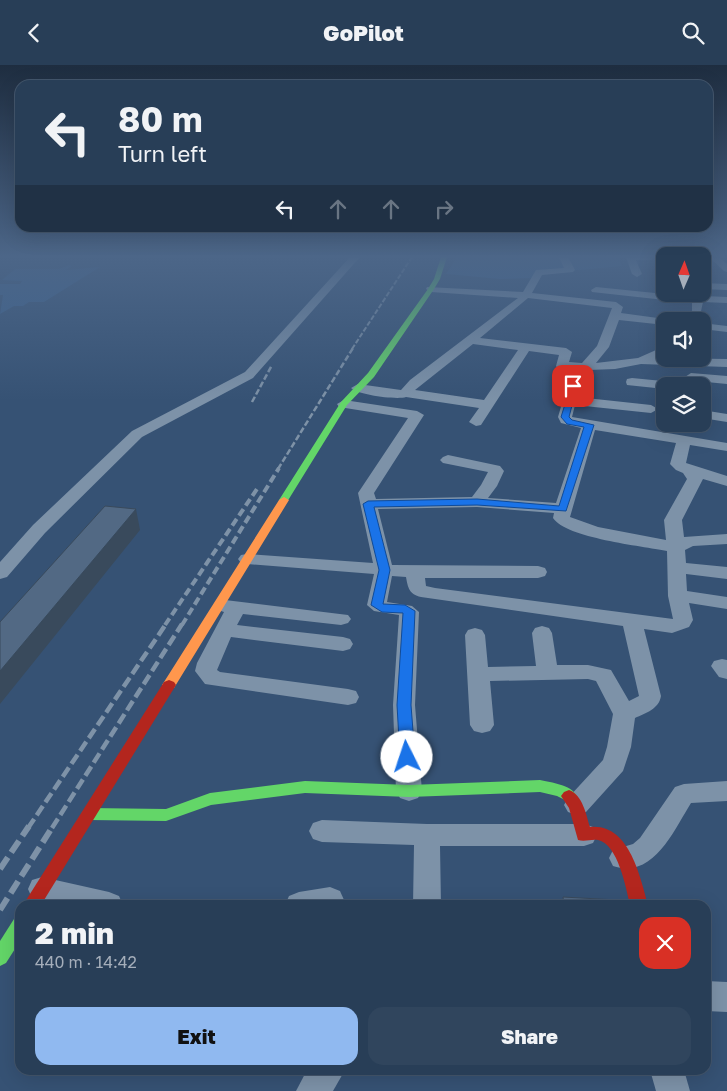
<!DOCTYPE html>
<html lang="en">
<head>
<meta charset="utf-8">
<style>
  :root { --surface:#283e57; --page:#30455d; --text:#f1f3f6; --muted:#a5aeba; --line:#44576d; --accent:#90b9f0 }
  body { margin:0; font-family:"Golos Text",sans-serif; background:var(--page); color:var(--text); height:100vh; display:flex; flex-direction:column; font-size:19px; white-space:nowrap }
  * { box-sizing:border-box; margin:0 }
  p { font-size:16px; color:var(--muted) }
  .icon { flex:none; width:28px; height:28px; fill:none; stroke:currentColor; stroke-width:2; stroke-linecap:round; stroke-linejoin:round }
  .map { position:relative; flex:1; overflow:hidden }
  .panel { position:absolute; left:15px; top:835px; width:696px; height:175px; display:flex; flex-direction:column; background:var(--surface); border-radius:15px; box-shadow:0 5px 20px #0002,0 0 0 1px var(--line) }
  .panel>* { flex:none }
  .hud { position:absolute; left:15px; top:15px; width:698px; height:152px; border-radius:15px; box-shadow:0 5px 20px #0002,0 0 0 1px var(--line); background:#283e57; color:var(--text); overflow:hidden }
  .needle { width:32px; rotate:2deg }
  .tools { position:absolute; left:656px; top:182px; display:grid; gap:10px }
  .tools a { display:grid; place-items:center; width:55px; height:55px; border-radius:10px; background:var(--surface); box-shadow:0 5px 20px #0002,0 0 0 1px var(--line); font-size:25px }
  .pin { position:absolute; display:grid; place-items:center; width:42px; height:42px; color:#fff; margin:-21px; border-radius:10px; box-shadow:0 2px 8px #0006 }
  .me { position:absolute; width:55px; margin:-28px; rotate:356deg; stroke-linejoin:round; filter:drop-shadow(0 0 4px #0008) }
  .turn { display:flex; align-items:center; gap:18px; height:105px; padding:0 20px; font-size:22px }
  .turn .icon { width:65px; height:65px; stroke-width:2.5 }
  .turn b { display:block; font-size:35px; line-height:42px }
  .lanes { display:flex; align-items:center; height:48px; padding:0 20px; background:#0003; justify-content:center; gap:25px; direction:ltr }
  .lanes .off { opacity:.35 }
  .round { display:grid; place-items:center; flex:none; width:52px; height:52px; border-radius:15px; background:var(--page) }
  .summary { display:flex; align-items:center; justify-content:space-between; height:85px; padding:0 20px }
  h1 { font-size:30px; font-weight:800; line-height:38px }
  .primary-button { display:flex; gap:10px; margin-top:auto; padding:10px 20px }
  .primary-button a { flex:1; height:58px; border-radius:15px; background:var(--accent); color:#111; font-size:20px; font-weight:800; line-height:58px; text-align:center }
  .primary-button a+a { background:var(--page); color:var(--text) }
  header { display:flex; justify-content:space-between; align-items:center; height:65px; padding:0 20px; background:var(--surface); font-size:22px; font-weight:800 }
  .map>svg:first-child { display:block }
  .water { fill:#3b618d }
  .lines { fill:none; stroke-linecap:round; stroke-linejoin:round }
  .street { fill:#7d92a8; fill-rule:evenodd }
  .fast { fill:#63d668; fill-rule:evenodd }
  .slow { fill:#ff974d; fill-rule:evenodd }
  .jam { fill:#b3261e; fill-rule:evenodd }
  .rail-far4 { stroke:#7e92a7; stroke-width:2; stroke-dasharray:5 2; stroke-linecap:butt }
  .rail-far3 { stroke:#7e92a7; stroke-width:2.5; stroke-dasharray:6 2.5; stroke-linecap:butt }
  .rail-far2 { stroke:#7e92a7; stroke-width:4; stroke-dasharray:8 4; stroke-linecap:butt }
  .rail-far1 { stroke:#7e92a7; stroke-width:4.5; stroke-dasharray:11 4.5; stroke-linecap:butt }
  .rail { stroke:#7e92a7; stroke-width:6; stroke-dasharray:14 6; stroke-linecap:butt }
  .wall { fill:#475a72 }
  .shaded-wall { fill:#394a5c }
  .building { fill:#526984; stroke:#394a5c }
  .route { fill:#1a73e8; stroke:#114b97 }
</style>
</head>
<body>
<header><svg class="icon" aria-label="back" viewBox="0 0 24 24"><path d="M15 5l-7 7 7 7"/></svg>GoPilot<svg class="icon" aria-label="search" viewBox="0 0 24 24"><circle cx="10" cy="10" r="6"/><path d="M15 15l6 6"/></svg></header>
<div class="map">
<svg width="727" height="1026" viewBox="0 0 727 1026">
  <rect width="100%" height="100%" fill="#365274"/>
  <g class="water">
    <polygon points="457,192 618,192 622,201 580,205 539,205 534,213 500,214 446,209"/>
    <polygon points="69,200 72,201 66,205 100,202 44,237 29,237 23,241 14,241 0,249 3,230 0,230 0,219 20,219 22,216 2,215 15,204 59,204"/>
  </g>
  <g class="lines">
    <g class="street">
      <polygon points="350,192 360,192 253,313 142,372 45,468 7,512 0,514 0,497 33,460 132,366 245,307"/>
      <path d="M559 192H568L575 205 573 207 542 210 532 228 616 237 623 242 621 248 665 254 670 256H665V260L619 255 609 282 596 298 638 293 665 281V290L658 293 727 294V302L641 299 615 304 589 305 579 321 577 332 651 340 658 344 651 348 575 340 572 352 727 378V386L690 380 686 398 727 411V421L703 414 682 455 684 472 727 469V479L693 481 685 485 686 498 727 502V514L686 509 687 526 727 532V544L689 538 693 555 689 562 672 568 644 564 661 631C659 644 646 648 635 653L631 682 623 706 586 747 577 750 568 747 564 740 568 733 603 695 607 682 613 649 596 616 588 614 490 616 494 660 490 666 482 668 474 666 470 660 465 570 468 565 475 563 482 565 485 570 488 602 536 601 532 568 535 563 542 561 549 563 552 568 557 600H588L611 605 629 636 639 631 623 561 421 532C409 529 408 523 406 512L392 511 387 537 412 541 419 547 415 640 422 726 418 733 409 736 400 733 396 726 393 640 399 550 374 546 367 540 374 509 247 499 241 498 238 494 241 490 247 489 373 498 358 428 408 353 339 342 337 339 344 335 417 346 424 350 374 428 376 434 472 432 481 420 488 407 443 398 440 395 443 392 448 390 500 401 504 406 497 421 488 433 556 438 581 363 561 358 558 352 567 321 576 305 558 304 556 301 559 290 529 286 481 360 476 361 469 357 479 343 406 332C397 335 358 330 351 323L358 319 401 325 410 315 518 233 431 227 426 224 427 222 523 227 536 205 564 203ZM528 233 612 243 597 281 582 298 569 297 572 287 566 283 480 273ZM473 279 518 285 484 335 415 325ZM595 365 676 378 670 399 676 405 683 408 687 414 664 455 666 475 598 462 570 452ZM477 442 554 448 553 453C566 473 642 481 667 486L668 531 673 554 435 523 426 521 425 513H538L545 511 547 507 545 503 538 501 392 500 378 444Z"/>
      <polygon points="626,192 656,192 651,195 636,195 642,209 637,212 632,209"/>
      <polygon points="709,192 719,192 727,199 727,207 724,206"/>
      <polygon points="702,218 727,219 727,225 702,224"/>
      <polygon points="596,222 694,232 692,229 702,229 704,231 727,232 727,238 703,237 701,246 703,256 692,256 692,238 592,227 591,225"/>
      <polygon points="702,258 727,261 727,267 702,264"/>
      <polygon points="691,308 727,311 727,319 686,315 685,312"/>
      <polygon points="632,313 673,317 679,321 665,321 665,324 627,320 626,317 627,314"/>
      <polygon points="702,345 727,349 727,357 702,353"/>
      <polygon points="225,535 348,550 351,554 348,558 341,560 243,549 237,560 343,572 350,574 353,579 350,584 343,586 231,572 217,605 220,607 348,624 356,626 359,632 356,638 348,640 205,619 195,606 197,598 224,547 218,545 215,541 218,537"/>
      <polygon points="722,594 727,595 727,614 719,612 711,601 714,596"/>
      <path d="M727 716V736L691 738C674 765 653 815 613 801L609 793 613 785 633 779 640 773 675 722 684 719Z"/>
      <polygon points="322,755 427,759 584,759 593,762 597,770 593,778 584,781 440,781 441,840 413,840 414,780 322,777 313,774 309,766 313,758"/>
      <path d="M42 812 109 827 119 831 123 840C93 840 61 843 32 833L28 824 32 815Z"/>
      <polygon points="330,822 340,826 344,835 342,840 285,840 289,831 299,827"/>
      <polygon points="706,916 727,917 727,947 706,946"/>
      <polygon points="307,1005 345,1005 333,1026 296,1026"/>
      <polygon points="650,1005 684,1005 690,1026 656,1026"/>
    </g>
    <g class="fast">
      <polygon points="441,192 447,192 440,214 434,224 374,312 347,340 287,437 281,437 279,435 341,337 368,308 428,224 434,214"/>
      <path d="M540 715C552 718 570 719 577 731L574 735 569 737 557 731 540 727 409 732 305 728 211 740 166 756 89 755 84 753 81 749 84 745 89 743 166 744 210 728 305 716 409 720Z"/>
      <polygon points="20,852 20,876 6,898 0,901 0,876 14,854"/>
    </g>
    <polygon class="slow" points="284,432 289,435 174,623 164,623 162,620 164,617 279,435"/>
    <g class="jam">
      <polygon points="169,615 174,617 176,620 41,840 23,840 164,617"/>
      <path d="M569 725C583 730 586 750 590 762 629 758 640 811 648 840H630C626 823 618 779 598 775 591 774 585 777 578 775L569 743 561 731 564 727Z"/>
    </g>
    <polyline class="rail-far4" points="352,284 412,192"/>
    <g class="rail-far3">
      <polyline points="252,337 272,300"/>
      <polyline points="278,404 353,283"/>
    </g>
    <g class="rail-far2">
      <polyline points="165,560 259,421"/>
      <polyline points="182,560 279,403"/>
    </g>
    <g class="rail-far1">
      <polyline points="28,763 166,559"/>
      <polyline points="52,763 182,559"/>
    </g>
    <g class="rail">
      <polyline points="0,804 29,761"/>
      <polyline points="0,845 53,761"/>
    </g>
  </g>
  <polygon class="wall" points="563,832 636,840 562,840"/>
  <polygon class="shaded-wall" points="136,444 140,465 0,639 0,606"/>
  <g class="building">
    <polygon points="105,441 136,444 0,606 0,557"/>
    <polygon points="563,832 635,836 636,840 564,840"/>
  </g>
  <linearGradient id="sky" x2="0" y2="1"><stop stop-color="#1e2d40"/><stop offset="0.57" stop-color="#4c6688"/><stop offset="1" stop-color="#4c6688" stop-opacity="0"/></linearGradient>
  <rect width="727" height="336" fill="url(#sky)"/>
  <polygon class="route" points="571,320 577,321 569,352 572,355 594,360 566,446 477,440 374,442 390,505 383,539 405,540 415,546 411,640 415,692 412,696 407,697 402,696 400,692 397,640 403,548 382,547 371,540 379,505 363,439 368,436 477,434 559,441 584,362 567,359 561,352"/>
</svg>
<div class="tools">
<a><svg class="needle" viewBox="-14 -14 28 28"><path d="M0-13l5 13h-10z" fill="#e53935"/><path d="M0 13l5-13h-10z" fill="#a5aeba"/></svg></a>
<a><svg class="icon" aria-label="sound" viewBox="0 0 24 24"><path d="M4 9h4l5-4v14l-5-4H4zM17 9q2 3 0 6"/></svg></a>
<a><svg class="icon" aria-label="layers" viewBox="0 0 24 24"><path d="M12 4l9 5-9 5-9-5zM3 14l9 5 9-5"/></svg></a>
</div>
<div class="pin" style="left:573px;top:321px;background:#d93025"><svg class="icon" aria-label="arrive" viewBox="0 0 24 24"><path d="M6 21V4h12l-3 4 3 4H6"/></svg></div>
<svg class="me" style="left:407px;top:692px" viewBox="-20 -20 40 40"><circle r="19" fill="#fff"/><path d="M0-13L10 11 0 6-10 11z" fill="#1a73e8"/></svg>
<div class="hud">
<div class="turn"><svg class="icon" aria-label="left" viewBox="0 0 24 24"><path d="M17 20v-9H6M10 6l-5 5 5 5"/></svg><div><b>80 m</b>Turn left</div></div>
<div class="lanes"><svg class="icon" aria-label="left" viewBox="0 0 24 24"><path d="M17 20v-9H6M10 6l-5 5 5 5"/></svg><svg class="icon off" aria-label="ahead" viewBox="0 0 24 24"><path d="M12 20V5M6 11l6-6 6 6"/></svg><svg class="icon off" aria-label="ahead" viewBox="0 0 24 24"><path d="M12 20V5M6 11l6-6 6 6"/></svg><svg class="icon off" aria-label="right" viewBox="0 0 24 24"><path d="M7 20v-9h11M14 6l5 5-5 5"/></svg></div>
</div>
<section class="panel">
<div class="summary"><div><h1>2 min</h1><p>440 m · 14:42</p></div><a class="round" style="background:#d93025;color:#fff"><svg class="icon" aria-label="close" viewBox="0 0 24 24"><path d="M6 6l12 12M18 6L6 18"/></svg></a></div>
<div class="primary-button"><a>Exit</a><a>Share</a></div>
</section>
</div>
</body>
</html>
